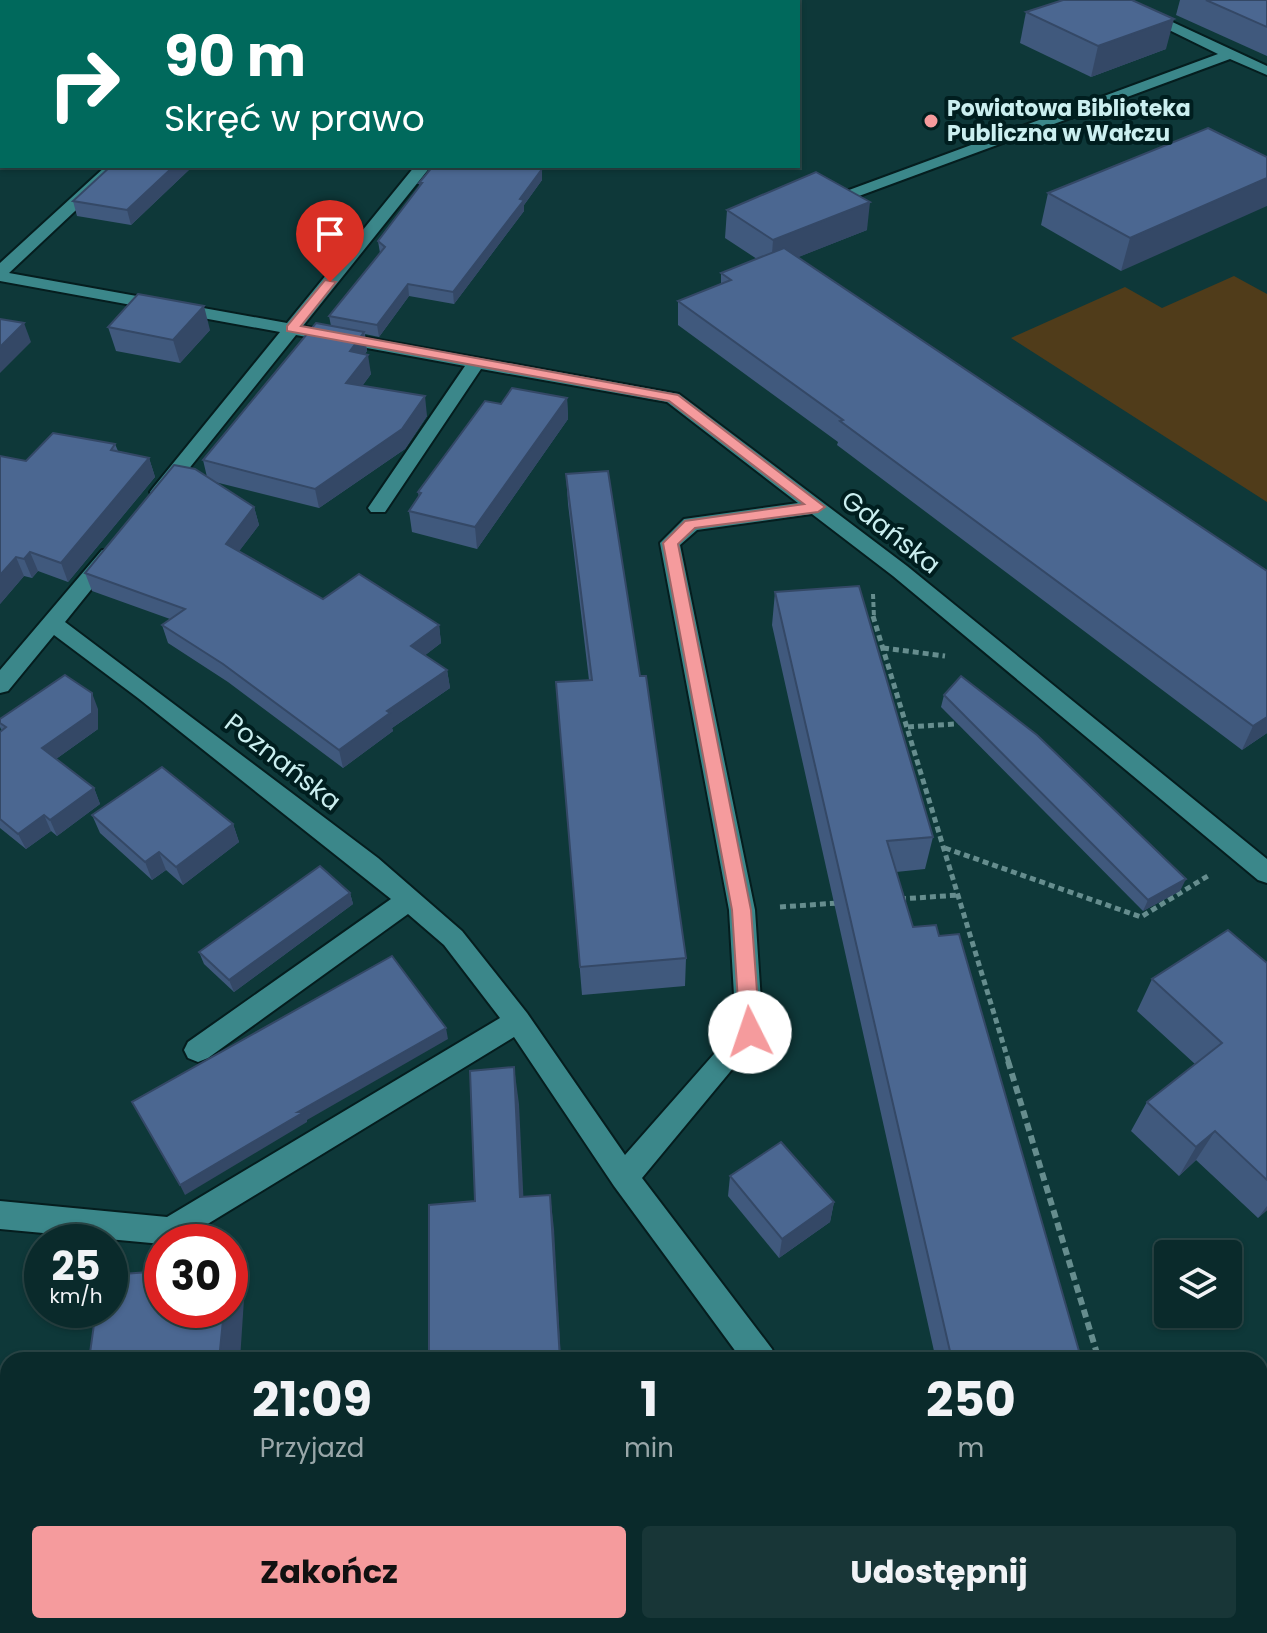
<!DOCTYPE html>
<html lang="pl">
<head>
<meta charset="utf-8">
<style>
  :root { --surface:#0a2a2b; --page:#183637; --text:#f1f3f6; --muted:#99a7a9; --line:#2a4647; --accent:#f59b9d }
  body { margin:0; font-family:Poppins,sans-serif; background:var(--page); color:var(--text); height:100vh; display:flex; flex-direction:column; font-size:30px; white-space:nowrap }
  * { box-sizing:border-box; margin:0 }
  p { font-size:26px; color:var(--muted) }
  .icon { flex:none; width:44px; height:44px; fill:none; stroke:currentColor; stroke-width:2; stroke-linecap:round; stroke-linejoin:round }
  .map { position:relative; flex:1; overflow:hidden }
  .panel { position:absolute; left:0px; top:1352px; width:1268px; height:282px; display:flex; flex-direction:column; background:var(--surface); border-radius:24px 24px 0 0; box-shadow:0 2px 6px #0004,0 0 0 2px var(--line) }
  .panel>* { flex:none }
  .guide { position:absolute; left:0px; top:0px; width:800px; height:168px; box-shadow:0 2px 6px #0004,0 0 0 2px var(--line); background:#00695c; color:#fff; overflow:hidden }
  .tools { position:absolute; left:1154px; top:1240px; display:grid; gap:16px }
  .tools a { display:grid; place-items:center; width:88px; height:88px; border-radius:8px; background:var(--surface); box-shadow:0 2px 6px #0004,0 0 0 2px var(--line); font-size:40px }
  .speed { position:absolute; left:24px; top:1224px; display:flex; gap:16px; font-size:40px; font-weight:700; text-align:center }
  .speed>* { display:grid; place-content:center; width:104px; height:104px; border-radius:50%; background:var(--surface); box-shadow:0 2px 6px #0004,0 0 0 2px var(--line); line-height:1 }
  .speed small { font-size:20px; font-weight:400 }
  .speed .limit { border:12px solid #d22; background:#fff; color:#111 }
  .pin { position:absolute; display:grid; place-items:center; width:68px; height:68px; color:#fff; margin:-82px -34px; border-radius:50% 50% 50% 0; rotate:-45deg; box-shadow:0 0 8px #0007 }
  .pin .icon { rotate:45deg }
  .me { position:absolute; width:88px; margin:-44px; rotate:356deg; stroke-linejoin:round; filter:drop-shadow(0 0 6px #0008) }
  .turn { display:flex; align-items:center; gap:28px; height:168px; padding:0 32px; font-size:36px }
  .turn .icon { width:104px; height:104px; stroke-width:2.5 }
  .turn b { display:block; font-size:56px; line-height:68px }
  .eta { display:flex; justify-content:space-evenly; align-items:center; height:136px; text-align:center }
  .eta b { font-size:48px; font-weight:700; line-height:56px }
  .cta { display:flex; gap:16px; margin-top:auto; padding:16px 32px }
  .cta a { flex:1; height:92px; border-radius:8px; background:var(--accent); color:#111; font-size:32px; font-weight:700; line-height:92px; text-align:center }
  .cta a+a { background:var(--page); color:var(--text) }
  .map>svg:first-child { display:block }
  .green { fill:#503c1a }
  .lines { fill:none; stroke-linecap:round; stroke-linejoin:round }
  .minor-casing { stroke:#051d1e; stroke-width:4 }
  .path-far2 { stroke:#668d8e; stroke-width:4; stroke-dasharray:5 3; stroke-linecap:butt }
  .path-far1 { stroke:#668d8e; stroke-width:5; stroke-dasharray:6 4; stroke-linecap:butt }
  .path { stroke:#668d8e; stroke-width:6; stroke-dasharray:8 5; stroke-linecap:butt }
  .minor { fill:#3b878a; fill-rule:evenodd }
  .wall { fill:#40597d }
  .shaded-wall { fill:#344866 }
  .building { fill:#4b6791; stroke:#344866; stroke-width:2 }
  .route { fill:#f59b9d; stroke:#9f6566; stroke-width:2 }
  .poi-dot { fill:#f59b9d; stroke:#001e1f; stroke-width:3 }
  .labels { text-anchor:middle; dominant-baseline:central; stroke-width:8; stroke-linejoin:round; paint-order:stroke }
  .far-poi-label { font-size:22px; font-weight:bold; fill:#cbeff0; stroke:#001e1f; text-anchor:start }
  .street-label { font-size:26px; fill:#cbeff0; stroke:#001e1f }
</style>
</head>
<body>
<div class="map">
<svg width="1267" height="1633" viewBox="0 0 1267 1633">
  <rect width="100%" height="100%" fill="#0e3839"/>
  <polygon class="green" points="1234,276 1267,294 1267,502 1011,338 1125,287 1162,308"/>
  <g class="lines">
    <defs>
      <g id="minor">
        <polygon points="1108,0 1125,0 1267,66 1267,75 1230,59 859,196 849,196 849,190 1218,54"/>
        <polygon points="106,166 123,166 9,273 287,323 415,166 431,166 303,326 679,394 907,566 1267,859 1267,883 1258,880 893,576 812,514 697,530 680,545 755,910 763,1032 642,1178 772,1349 777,1360 742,1360 614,1186 514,1037 178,1242 162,1244 0,1229 0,1201 167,1217 500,1018 444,945 408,914 208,1058 198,1062 188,1058 184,1050 188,1042 391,899 138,698 54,635 8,691 0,693 0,670 102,550 116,550 119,555 65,622 378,858 462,931 527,1013 625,1155 736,1029 729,910 660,543 684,519 798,503 667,402 481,369 385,512 371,512 368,508 465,366 296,335 167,496 153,496 150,492 153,488 280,332 0,281 0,263"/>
        <polygon points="1267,1384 1267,1419 1260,1422 1260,1387"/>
        <polygon points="944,1626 981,1626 984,1633 946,1633"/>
        <polygon points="1008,1626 1047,1626 1045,1633 1005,1633"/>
      </g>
    </defs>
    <use href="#minor" class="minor-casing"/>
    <polyline class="path-far2" points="873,594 874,618"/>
    <g class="path-far1">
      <polyline points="873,616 1009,1063"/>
      <polyline points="883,648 945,656"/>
      <polyline points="908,727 954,724 962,720"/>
      <polyline points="945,848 1141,917 1211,874"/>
      <polyline points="900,899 959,895"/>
      <polyline points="780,907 838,903"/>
    </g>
    <g class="path">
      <polyline points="1008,1061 1099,1360"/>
      <polyline points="1099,1626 1128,1633"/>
      <polyline points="1186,1626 1189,1633"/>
      <polyline points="866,1633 874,1626"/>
    </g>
    <use href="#minor" class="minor"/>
  </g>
  <g class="wall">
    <polygon points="1180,0 1267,0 1267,56 1176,15"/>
    <polygon points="1026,12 1166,49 1091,77 1020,43"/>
    <polygon points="1267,157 1121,271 1041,225 1048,193"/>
    <polygon points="111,166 193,166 131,225 77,216 73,201"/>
    <polygon points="542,180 524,205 524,211 454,304 409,296 379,337 365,334 367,351 365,354 371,374 362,386 427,416 405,449 319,508 215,482 254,507 259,525 239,551 323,599 439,625 441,643 425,655 447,670 450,688 392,728 393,731 343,768 228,682 168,643 162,625 170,619 92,591 85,573 207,477 203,460 331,326 329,316 380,253 378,241 420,187 419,183"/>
    <polygon points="727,210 867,230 798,257 1267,733 1242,750 837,445 838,442 678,325 678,301 721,284 721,273 757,259 725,238"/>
    <polygon points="108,327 210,330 180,363 116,351"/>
    <polygon points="567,398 568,419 477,549 412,532 409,511 419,497 418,492 501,404"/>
    <polygon points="115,444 118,451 149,458 155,477 68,582 38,571 32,578 24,576 0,604 26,461"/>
    <polygon points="566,474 640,676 686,958 685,986 582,995 556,682 589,680 568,504"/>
    <polygon points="775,592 933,837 925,869 896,872 913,927 1079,1351 1073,1360 936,1360 772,625"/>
    <polygon points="944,695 1180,891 1143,911 941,707"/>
    <polygon points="98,709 98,729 56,759 94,788 100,804 57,836 51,831 26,849 0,828 0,732 2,731 0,727 0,719"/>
    <polygon points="92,815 233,824 239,842 183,885 166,870 152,880 100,833"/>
    <polygon points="350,893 353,904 234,992 204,964 199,952"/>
    <polygon points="1267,963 1267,1210 1258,1218 1196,1160 1179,1176 1131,1131 1147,1102 1195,1064 1137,1011 1152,979"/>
    <polygon points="730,1176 834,1202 830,1222 779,1258 728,1196"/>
  </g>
  <g class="shaded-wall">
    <polygon points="1174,19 1166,49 1091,77 1098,46"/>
    <polygon points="2,144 2,159 0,160 0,146"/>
    <polygon points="174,166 193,166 131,225 127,210"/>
    <polygon points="542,169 542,180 524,205 524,211 454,304 453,292"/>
    <polygon points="1267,178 1267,206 1121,271 1130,238"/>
    <polygon points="870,202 867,230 771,268 773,240"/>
    <polygon points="408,284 409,296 379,337 377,325"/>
    <polygon points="204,306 210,330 180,363 173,340"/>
    <polygon points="24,323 31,342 0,373 0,347"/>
    <polygon points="364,332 367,351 353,370 350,351"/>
    <polygon points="368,355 371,374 350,403 346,383"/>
    <polygon points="425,396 427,416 405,449 319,508 315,489"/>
    <polygon points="567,398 568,419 477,549 475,527"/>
    <polygon points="149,458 155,477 68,582 61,563"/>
    <polygon points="254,507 259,525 231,562 226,544"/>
    <polygon points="30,552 38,571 32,578 24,559"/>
    <polygon points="16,557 24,576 0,604 0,575"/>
    <polygon points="439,625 441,643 414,664 411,646"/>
    <polygon points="447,670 450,688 392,728 393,731 343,768 339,750 387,711"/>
    <polygon points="92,693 98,709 98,729 49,764 42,748"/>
    <polygon points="1267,717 1267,733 1242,750 1253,726"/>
    <polygon points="94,788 100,804 57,836 50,820"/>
    <polygon points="44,815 51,831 26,849 18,834"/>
    <polygon points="233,824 239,842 183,885 176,867"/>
    <polygon points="159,852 166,870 152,880 145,862"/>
    <polygon points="1186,879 1180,891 1143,911 1148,900"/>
    <polygon points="350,893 353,904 234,992 229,980"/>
    <polygon points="446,1028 448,1039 307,1120 307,1122 185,1195 180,1185 298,1112"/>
    <polygon points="514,1067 519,1104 525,1231 520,1197"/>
    <polygon points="1215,1131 1196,1160 1179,1176 1196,1147"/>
    <polygon points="550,1195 554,1229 561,1360 560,1360"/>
    <polygon points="834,1202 830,1222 779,1258 782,1239"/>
    <polygon points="1267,1206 1267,1210 1258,1218"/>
    <polygon points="230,1270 244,1299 240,1360 219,1360 224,1310 230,1310"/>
    <polygon points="196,1626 218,1626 218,1633 195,1633"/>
  </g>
  <g class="building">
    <polygon points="1063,0 1132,0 1174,19 1098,46 1026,12"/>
    <polygon points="1206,0 1267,0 1267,27"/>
    <polygon points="0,19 2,20 2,144 0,146"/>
    <polygon points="1208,128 1267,157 1267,178 1130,238 1048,193"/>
    <polygon points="111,166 174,166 127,210 73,201"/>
    <polygon points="433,166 523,166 542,169 520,199 524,200 453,292 408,284 377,325 329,316 385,247 378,241 422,183 419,183"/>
    <polygon points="816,172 870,202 773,240 727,210"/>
    <polygon points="784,248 1267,571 1267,717 1253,726 840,421 843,420 678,301 731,280 721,273"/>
    <polygon points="138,294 204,306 173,340 108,327"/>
    <polygon points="0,319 24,323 0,347"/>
    <polygon points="316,323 364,332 350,351 368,355 346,383 425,396 402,429 315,489 203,460"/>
    <polygon points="512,388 567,398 475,527 409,511 421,493 418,492 485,401 501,404"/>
    <polygon points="53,433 115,444 111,450 149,458 61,563 30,552 24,559 16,557 0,575 0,456 26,461"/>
    <polygon points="174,465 195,469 254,507 226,544 323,599 359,574 439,625 411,646 447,670 387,711 390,713 339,750 223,664 162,625 185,609 85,573"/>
    <polygon points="608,471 640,676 646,676 686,958 580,967 556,682 592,680 566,474"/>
    <polygon points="859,586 933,837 887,841 913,927 936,925 939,936 959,934 1079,1351 967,1360 952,1360 775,592"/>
    <polygon points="65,675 92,693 92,713 42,748 94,788 50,820 44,815 18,834 0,819 0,732 6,727 0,723 0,719"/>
    <polygon points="961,676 1037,735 1186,879 1148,900 944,695"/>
    <polygon points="162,767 233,824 176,867 159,852 145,862 92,815"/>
    <polygon points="320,866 350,893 229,980 199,952"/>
    <polygon points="1228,930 1267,963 1267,1180 1215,1131 1196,1147 1147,1102 1222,1043 1152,979"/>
    <polygon points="392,956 446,1028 298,1112 304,1112 180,1185 132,1102"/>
    <polygon points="514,1067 520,1197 550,1195 560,1360 429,1360 429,1205 475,1201 470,1071"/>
    <polygon points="781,1142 834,1202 782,1239 730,1176"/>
    <polygon points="162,1271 162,1310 224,1310 219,1360 89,1360 96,1310 110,1310 110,1275"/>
    <polygon points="50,1626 196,1626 195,1633 49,1633"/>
    <rect x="428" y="1626" width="147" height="7"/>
  </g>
  <polygon class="route" points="325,280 336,282 301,326 678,395 825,507 818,512 695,528 678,544 751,910 760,1032 757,1038 750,1041 743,1038 740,1032 732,910 663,543 685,521 804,504 669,401 287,331 287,326"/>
  <circle class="poi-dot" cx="931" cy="121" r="8"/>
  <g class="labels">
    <g class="far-poi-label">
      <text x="947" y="108">Powiatowa Biblioteka<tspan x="947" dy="25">Publiczna w Wałczu</tspan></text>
    </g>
    <g class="street-label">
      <text transform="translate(891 532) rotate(38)">Gdańska</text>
      <text transform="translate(283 762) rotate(38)">Poznańska</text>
    </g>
  </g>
</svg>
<div class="tools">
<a><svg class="icon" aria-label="layers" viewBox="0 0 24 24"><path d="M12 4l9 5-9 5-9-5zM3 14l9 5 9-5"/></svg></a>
</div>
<div class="speed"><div>25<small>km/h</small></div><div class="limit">30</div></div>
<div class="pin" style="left:330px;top:282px;background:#d93025"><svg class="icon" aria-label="arrive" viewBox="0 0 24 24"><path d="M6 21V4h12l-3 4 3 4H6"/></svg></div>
<svg class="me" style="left:750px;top:1032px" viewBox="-20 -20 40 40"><circle r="19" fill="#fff"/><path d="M0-13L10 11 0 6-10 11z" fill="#f59b9d"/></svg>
<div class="guide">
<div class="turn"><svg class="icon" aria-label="right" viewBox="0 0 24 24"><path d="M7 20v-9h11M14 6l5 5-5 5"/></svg><div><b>90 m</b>Skręć w prawo</div></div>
</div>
<section class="panel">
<div class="eta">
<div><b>21:09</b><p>Przyjazd</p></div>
<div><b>1</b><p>min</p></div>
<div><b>250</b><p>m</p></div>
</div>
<div class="cta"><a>Zakończ</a><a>Udostępnij</a></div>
</section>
</div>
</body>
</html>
